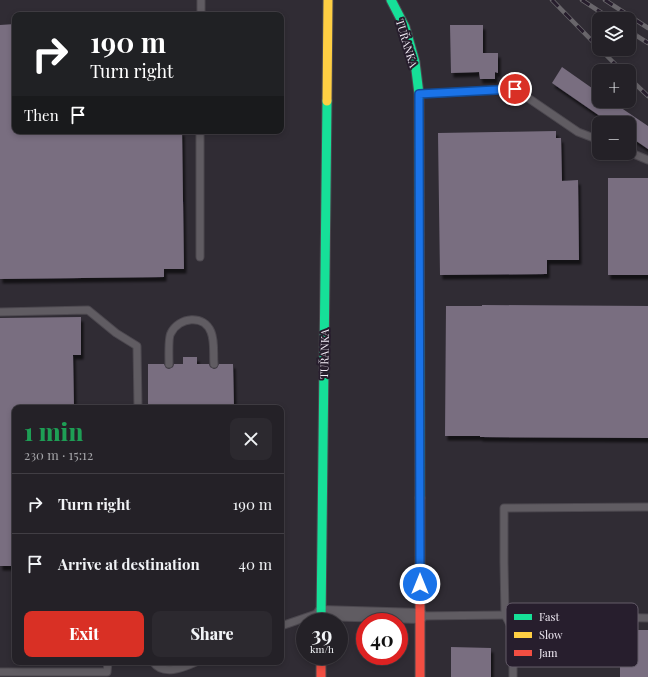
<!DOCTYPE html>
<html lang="en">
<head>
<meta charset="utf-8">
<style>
  :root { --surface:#242127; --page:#2c292f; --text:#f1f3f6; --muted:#a3a3a7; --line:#413e44; --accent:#d93025 }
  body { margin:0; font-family:"Playfair Display",serif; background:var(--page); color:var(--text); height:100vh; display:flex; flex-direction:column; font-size:15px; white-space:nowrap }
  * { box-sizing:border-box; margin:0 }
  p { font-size:13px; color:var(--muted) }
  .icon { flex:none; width:22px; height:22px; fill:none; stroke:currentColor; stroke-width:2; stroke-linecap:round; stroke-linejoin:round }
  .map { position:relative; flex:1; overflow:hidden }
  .details { position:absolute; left:12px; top:405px; width:272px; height:260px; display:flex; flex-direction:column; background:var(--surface); border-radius:8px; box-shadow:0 2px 6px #0003,0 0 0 1px var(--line) }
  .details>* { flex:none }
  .hud { position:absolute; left:12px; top:12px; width:272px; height:122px; border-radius:8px; box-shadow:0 2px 6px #0003,0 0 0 1px var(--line); background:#202124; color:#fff; overflow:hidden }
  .fabs { position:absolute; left:592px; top:12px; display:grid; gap:8px }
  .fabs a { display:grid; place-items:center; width:44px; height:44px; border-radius:8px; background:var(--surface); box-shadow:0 2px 6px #0003,0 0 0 1px var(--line); font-size:20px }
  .speed { position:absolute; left:296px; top:613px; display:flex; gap:8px; font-size:20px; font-weight:700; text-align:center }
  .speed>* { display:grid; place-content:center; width:52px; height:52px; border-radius:50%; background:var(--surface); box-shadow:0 2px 6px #0003,0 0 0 1px var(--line); line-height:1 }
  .speed small { font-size:10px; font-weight:400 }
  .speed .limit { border:6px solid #d22; background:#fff; color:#111 }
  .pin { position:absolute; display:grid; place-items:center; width:34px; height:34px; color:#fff; margin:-17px; border:2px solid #fff; border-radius:50%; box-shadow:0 1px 4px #0007 }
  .me { position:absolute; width:44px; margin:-22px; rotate:0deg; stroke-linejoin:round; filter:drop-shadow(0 0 3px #0008) }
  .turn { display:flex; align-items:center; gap:14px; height:84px; padding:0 12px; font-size:18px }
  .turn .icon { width:52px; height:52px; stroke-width:2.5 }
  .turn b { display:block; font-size:28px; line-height:34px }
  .then { display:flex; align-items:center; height:38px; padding:0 12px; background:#0003; gap:8px; font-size:15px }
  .round { display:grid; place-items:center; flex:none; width:42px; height:42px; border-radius:8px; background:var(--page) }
  .summary { display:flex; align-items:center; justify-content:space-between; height:68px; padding:0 12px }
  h1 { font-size:24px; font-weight:800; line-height:30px; color:#1e9e55 }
  .primary-button { display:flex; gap:8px; margin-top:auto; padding:8px 12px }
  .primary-button a { flex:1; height:46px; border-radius:8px; background:var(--accent); color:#fff; font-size:16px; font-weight:800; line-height:46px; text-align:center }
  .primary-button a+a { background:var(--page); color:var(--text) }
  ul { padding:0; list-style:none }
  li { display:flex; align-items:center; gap:12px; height:60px; padding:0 12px; border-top:1px solid var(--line) }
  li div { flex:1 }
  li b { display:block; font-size:15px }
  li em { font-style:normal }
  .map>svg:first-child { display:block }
  .building { fill:#796e80; filter:url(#shadow) }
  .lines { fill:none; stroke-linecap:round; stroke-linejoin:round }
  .lane-casing { stroke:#4c484f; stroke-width:9 }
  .street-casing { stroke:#4c484f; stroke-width:16 }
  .fast-casing { stroke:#4c484f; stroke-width:11 }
  .slow-casing { stroke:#4c484f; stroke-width:11 }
  .jam-casing { stroke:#4c484f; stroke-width:11 }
  .lane { stroke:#605c62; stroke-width:7 }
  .street { stroke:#605c62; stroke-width:14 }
  .fast { stroke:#16e098; stroke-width:9 }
  .slow { stroke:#ffcf43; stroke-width:9 }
  .jam { stroke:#f24e42; stroke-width:9 }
  .rail-casing { stroke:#69666b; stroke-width:4.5 }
  .rail { stroke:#271e2d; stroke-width:3; stroke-dasharray:9; stroke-linecap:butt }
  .route-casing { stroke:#114b97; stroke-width:10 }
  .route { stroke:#1a73e8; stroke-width:7 }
  .labels { text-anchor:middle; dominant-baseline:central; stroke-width:4; stroke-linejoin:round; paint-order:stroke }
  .street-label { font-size:11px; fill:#f1ebf5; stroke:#271e2d }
  .key { fill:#271e2d; stroke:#645c69; stroke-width:1 }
  .key-label { font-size:11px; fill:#f1ebf5 }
</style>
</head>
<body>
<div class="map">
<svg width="648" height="677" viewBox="0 0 648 677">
  <defs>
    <filter id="shadow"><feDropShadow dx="2.5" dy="4.5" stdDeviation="1" flood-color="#0009"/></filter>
  </defs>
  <rect width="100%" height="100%" fill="#302c34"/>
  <g class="building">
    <polygon points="15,24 15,131 182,131 184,269 164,269 164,277 0,279 0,25"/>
    <polygon points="450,25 483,25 483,53 498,53 498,73 495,72 495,79 480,79 479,72 451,73"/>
    <polygon points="562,67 599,93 599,101 611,101 648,126 648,149 629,136 629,123 610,123 552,83"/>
    <polygon points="556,131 556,138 561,138 562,181 578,180 579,260 547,260 547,274 440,275 438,133"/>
    <rect x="608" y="178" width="40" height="97"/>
    <polygon points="482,305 648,306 648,438 480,437 480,436 445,436 446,306 482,306"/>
    <polygon points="81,317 81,355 73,355 74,408 15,408 15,566 0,566 0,318"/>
    <polygon points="183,357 197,357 197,364 209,364 210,367 214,369 217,368 219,364 233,364 234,408 148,408 148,364 164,364 166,368 169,369 173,367 174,364 183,364"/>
    <rect x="620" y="630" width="28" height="47"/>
    <polygon points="451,647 491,648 491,677 451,677"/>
  </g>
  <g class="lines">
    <defs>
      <g id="lane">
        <polyline points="201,15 201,0"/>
        <polyline points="420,94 515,89 578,132 599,140"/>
        <polyline points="629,152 648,160"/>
        <polyline points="200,257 200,131"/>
        <polyline points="0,312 88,310 116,333 137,346 138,408"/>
        <path d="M169 364C169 357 168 337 171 333 179 317 204 314 211 332 215 342 213 354 214 364"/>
        <polyline points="420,616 505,615 648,618"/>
        <polyline points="281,626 319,613"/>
        <path d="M153 662C163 676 183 668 196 662"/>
        <polyline points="0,672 107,672 108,662"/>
        <polyline points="513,677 513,630 505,615 504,563 504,508 648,507"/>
      </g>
      <polyline id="street" points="321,613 420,616"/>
      <g id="fast">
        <polyline points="391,0 405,27 415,62 419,94 420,498"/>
        <polyline points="321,622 327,101"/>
      </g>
      <polyline id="slow" points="327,101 328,0"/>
      <g id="jam">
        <polyline points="420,498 420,677"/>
        <polyline points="321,656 321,677"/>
      </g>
    </defs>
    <use href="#lane" class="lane-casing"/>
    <use href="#street" class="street-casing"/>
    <use href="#fast" class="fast-casing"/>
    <use href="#slow" class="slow-casing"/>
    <use href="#jam" class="jam-casing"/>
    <use href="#lane" class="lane"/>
    <use href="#street" class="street"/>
    <use href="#fast" class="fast"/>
    <use href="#slow" class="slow"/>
    <use href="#jam" class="jam"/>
    <defs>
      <g id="rail">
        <polyline points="552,0 599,48"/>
        <polyline points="582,0 611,19"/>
        <polyline points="605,0 648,28"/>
        <polyline points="629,31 648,43"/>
        <polyline points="600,49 622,71"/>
        <polyline points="629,78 648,96"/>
      </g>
    </defs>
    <use href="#rail" class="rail-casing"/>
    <use href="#rail" class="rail"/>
  </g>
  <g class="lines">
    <defs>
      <polyline id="route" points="420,584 419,94 515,89"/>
    </defs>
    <use href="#route" class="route-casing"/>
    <use href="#route" class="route"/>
  </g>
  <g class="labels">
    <g class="street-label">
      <text transform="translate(407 43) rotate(73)">TUŘANKA</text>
      <text transform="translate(324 354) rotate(-89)">TUŘANKA</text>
    </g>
  </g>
  <rect x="506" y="603" width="132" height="64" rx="6" class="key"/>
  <rect x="514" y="614" width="18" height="6" fill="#16e098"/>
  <rect x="514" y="632" width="18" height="6" fill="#ffcf43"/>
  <rect x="514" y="650" width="18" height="6" fill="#f24e42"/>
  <g class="key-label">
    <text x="539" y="621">Fast</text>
    <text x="539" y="639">Slow</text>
    <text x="539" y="657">Jam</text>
  </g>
</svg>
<div class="fabs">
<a><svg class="icon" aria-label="layers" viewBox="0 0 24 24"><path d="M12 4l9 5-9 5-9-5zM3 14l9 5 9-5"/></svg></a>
<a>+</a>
<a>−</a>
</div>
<div class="speed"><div>39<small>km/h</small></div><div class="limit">40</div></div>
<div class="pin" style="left:515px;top:89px;background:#d93025"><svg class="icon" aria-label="arrive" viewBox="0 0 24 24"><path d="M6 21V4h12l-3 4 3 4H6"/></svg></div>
<svg class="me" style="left:420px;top:584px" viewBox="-20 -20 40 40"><circle r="17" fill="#1a73e8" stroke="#fff" stroke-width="3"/><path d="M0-11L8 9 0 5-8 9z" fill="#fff"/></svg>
<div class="hud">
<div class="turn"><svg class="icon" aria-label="right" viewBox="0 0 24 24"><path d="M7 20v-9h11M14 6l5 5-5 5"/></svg><div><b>190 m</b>Turn right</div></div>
<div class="then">Then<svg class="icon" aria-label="arrive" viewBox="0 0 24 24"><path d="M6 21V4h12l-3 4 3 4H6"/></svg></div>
</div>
<section class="details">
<div class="summary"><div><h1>1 min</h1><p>230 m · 15:12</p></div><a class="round"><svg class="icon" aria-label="close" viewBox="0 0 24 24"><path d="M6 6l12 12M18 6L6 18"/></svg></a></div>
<ul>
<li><svg class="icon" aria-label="right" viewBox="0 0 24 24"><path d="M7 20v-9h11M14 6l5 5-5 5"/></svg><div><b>Turn right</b></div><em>190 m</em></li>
<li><svg class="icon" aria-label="arrive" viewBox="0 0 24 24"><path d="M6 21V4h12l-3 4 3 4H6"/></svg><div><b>Arrive at destination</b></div><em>40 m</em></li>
</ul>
<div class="primary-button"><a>Exit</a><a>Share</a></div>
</section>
</div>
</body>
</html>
